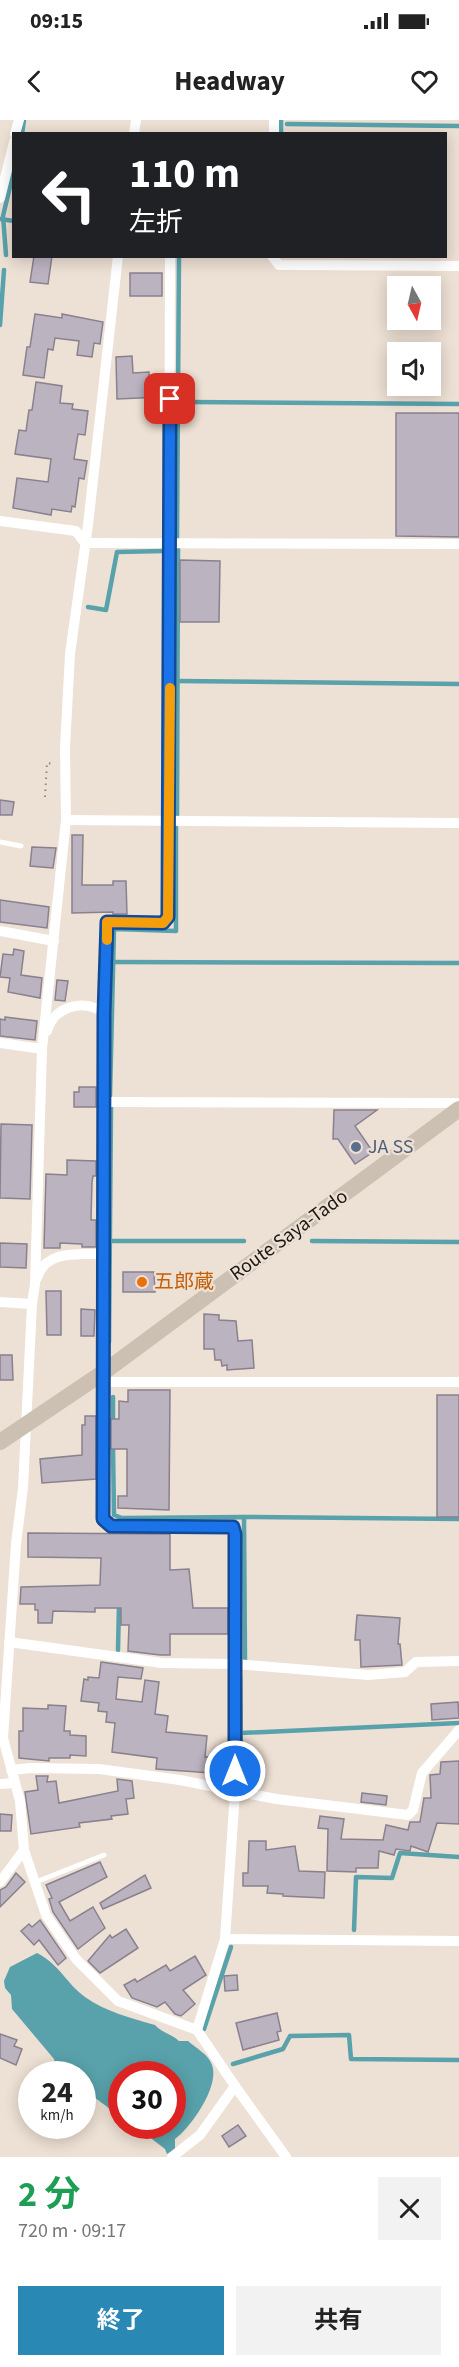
<!DOCTYPE html>
<html lang="ja">
<head>
<meta charset="utf-8">
<style>
  :root { --surface:#fff; --page:#f2f2f2; --text:#222; --muted:#767676; --accent:#2988b4 }
  body { margin:0; font-family:"Source Sans 3","Noto Sans JP",sans-serif; background:var(--page); color:var(--text); height:100vh; display:flex; flex-direction:column; font-size:22px; white-space:nowrap }
  * { box-sizing:border-box; margin:0 }
  p { font-size:20px; color:var(--muted) }
  .icon { flex:none; width:33px; height:33px; fill:none; stroke:currentColor; stroke-width:2; stroke-linecap:round; stroke-linejoin:round }
  .map { position:relative; height:2037px; overflow:hidden }
  .sheet { display:flex; flex-direction:column; background:var(--surface); flex:1 }
  .sheet>* { flex:none }
  .hud { position:absolute; left:12px; top:12px; width:435px; height:126px; border-radius:0px; box-shadow:0 3px 15px #0003; background:#202124; color:#fff; overflow:hidden }
  .needle { width:39px; rotate:172deg }
  .fabs { position:absolute; left:387px; top:156px; display:grid; gap:12px }
  .fabs a { display:grid; place-items:center; width:54px; height:54px; border-radius:0px; background:var(--surface); box-shadow:0 3px 15px #0003; font-size:30px }
  .speed { position:absolute; left:18px; top:1941px; display:flex; gap:12px; font-size:30px; font-weight:700; text-align:center }
  .speed>* { display:grid; place-content:center; width:78px; height:78px; border-radius:50%; background:var(--surface); box-shadow:0 3px 15px #0003; line-height:1 }
  .speed small { font-size:15px; font-weight:400 }
  .speed .limit { border:9px solid #d22; background:#fff; color:#111 }
  .pin { position:absolute; display:grid; place-items:center; width:51px; height:51px; color:#fff; margin:-26px; border-radius:12px; box-shadow:0 3px 9px #0006 }
  .me { position:absolute; width:66px; margin:-33px; rotate:0deg; stroke-linejoin:round; filter:drop-shadow(0 0 4px #0008) }
  .turn { display:flex; align-items:center; gap:21px; height:126px; padding:0 18px; font-size:27px }
  .turn .icon { width:78px; height:78px; stroke-width:2.5 }
  .turn b { display:block; font-size:42px; line-height:51px }
  .round { display:grid; place-items:center; flex:none; width:63px; height:63px; border-radius:0px; background:var(--page) }
  .headline { display:flex; align-items:center; justify-content:space-between; height:102px; padding:0 18px }
  h1 { font-size:36px; font-weight:700; line-height:45px; color:#1e9e55 }
  .button { display:flex; gap:12px; margin-top:auto; padding:12px 18px }
  .button a { flex:1; height:69px; border-radius:0px; background:var(--accent); color:#fff; font-size:24px; font-weight:700; line-height:69px; text-align:center }
  .button a+a { background:var(--page); color:var(--text) }
  .status { display:flex; justify-content:space-between; align-items:center; height:42px; padding:0 30px; background:var(--surface); direction:ltr }
  .status svg { height:16px; fill:currentColor }
  header { display:flex; justify-content:space-between; align-items:center; height:78px; padding:0 18px; background:var(--surface); font-size:27px; font-weight:700 }
  .map>svg:first-child { display:block }
  .water { fill:#59a2ab }
  .lines { fill:none; stroke-linecap:round; stroke-linejoin:round }
  .stream { stroke:#59a2ab; stroke-width:4.5 }
  .building { fill:#bcb3c1; stroke:#89818e; stroke-width:1.5 }
  .path { stroke:#90877e; stroke-width:2; stroke-dasharray:1.5 4.5; stroke-linecap:butt }
  .lane { stroke:#fff; stroke-width:5 }
  .street { stroke:#fff; stroke-width:10 }
  .secondary { stroke:#cbc0b1; stroke-width:16 }
  .route-casing { stroke:#114b97; stroke-width:15 }
  .route { stroke:#1a73e8; stroke-width:10 }
  .slow { stroke:#f59e0b; stroke-width:10 }
  .service-dot { fill:#5c6f8a; stroke:#ede0d4; stroke-width:2 }
  .food-dot { fill:#e8710a; stroke:#ede0d4; stroke-width:2 }
  .labels { text-anchor:middle; dominant-baseline:central; stroke-width:4.5; stroke-linejoin:round; paint-order:stroke }
  .service-label { font-size:20px; fill:#4e5e75; stroke:#ede0d4; text-anchor:start }
  .street-label { font-size:20px; fill:#1c1813; stroke:#ede0d4 }
  .food-label { font-size:20px; fill:#c56008; stroke:#ede0d4; text-anchor:start }
</style>
</head>
<body>
<div class="status"><b>09:15</b><svg viewBox="0 0 49 12"><path d="M0 12V9h3v3zM5 12V6h3v6zM10 12V3h3v9zM15 12V0h3v12zM26 1h20v11H26zM47 4h2v5h-2z"/></svg></div>
<header><svg class="icon" aria-label="back" viewBox="0 0 24 24"><path d="M15 5l-7 7 7 7"/></svg>Headway<svg class="icon" aria-label="heart" viewBox="0 0 24 24"><path d="M12 20l-8-8c-3-5 5-10 8-4 3-6 11-1 8 4z"/></svg></header>
<div class="map">
<svg width="459" height="2037" viewBox="0 0 459 2037">
  <rect width="100%" height="100%" fill="#ede0d4"/>
  <path class="water" d="M37 1833C60 1845 66 1863 85 1877 106 1892 131 1898 155 1905 162 1913 172 1914 179 1921H188C196 1928 209 1935 212 1945 220 1966 191 2007 175 2019V2030L167 2034 165 2029 135 2006H172V1954H122L121 1997 83 1969 82 1954H66L56 1947 54 1939 12 1889 11 1875 5 1868 4 1861 10 1847Z"/>
  <g class="lines">
    <g class="stream">
      <polyline points="287,4 459,6"/>
      <polyline points="22,14 24,0"/>
      <polyline points="281,14 281,0"/>
      <polyline points="0,99 14,101"/>
      <polyline points="6,135 3,96 14,50"/>
      <polyline points="0,205 4,150"/>
      <polyline points="186,282 459,284"/>
      <polyline points="177,419 179,136"/>
      <polyline points="88,487 106,490 117,432 164,431"/>
      <polyline points="177,561 459,564"/>
      <polyline points="177,695 178,427"/>
      <polyline points="113,842 459,843"/>
      <polyline points="110,976 114,809 176,811 176,707"/>
      <polyline points="110,1121 244,1121"/>
      <polyline points="312,1121 459,1122"/>
      <polyline points="109,1222 111,987"/>
      <polyline points="113,1277 113,1305"/>
      <polyline points="113,1326 114,1395 122,1398 244,1397 245,1539"/>
      <polyline points="244,1397 459,1399"/>
      <polyline points="118,1530 119,1484"/>
      <polyline points="240,1558 241,1666"/>
      <polyline points="241,1613 459,1603"/>
      <polyline points="354,1810 356,1757 392,1758 400,1733 459,1737"/>
      <polyline points="204,1909 231,1827"/>
      <polyline points="233,1944 283,1929 290,1916 349,1915 351,1939 459,1940"/>
    </g>
  </g>
  <g class="building">
    <polygon points="34,136 52,136 48,164 30,162"/>
    <rect x="130" y="153" width="32" height="23"/>
    <polygon points="35,194 62,198 62,194 103,202 100,224 94,223 92,237 77,235 79,221 55,218 53,230 48,229 44,258 23,255 27,227 30,227"/>
    <polygon points="132,236 133,253 149,252 149,256 162,256 162,277 117,279 116,237"/>
    <polygon points="36,262 62,266 60,283 73,284 72,289 88,291 85,315 78,314 74,339 87,341 84,359 79,358 75,387 72,386 71,392 52,389 51,395 13,388 17,358 48,362 51,339 15,334 19,310 26,311 29,290 32,290"/>
    <polygon points="396,293 459,293 459,417 396,416"/>
    <polygon points="180,440 220,441 219,502 180,502"/>
    <polygon points="0,680 14,682 12,695 0,695"/>
    <polygon points="72,715 83,715 82,765 113,765 113,761 126,761 127,794 113,794 113,792 72,793"/>
    <polygon points="32,727 56,728 53,748 30,746"/>
    <polygon points="0,780 49,787 47,808 0,802"/>
    <polygon points="14,829 24,831 21,855 42,858 40,878 8,872 10,858 0,857 3,834 13,835"/>
    <polygon points="57,860 68,861 65,881 55,880"/>
    <polygon points="5,897 37,901 35,920 0,916 0,899 5,900"/>
    <polygon points="79,967 96,967 96,987 74,987 74,972 79,972"/>
    <polygon points="334,990 377,990 355,1006 373,1032 355,1044 338,1019 333,1019"/>
    <polygon points="1,1004 32,1005 30,1079 0,1078"/>
    <polygon points="67,1040 96,1041 96,1056 93,1056 92,1062 91,1100 96,1100 96,1127 82,1127 82,1124 60,1123 60,1128 44,1128 46,1054 67,1055"/>
    <polygon points="0,1123 27,1124 26,1148 0,1147"/>
    <polygon points="123,1152 154,1152 155,1172 123,1172"/>
    <polygon points="46,1171 61,1171 61,1215 47,1215"/>
    <polygon points="81,1189 95,1190 94,1216 81,1216"/>
    <polygon points="204,1194 219,1195 219,1200 236,1201 238,1221 252,1220 254,1248 227,1250 227,1245 222,1246 221,1240 215,1240 214,1229 204,1229"/>
    <polygon points="0,1235 12,1235 13,1260 0,1260"/>
    <polygon points="128,1270 170,1270 169,1390 118,1388 118,1376 127,1376 127,1329 111,1329 111,1299 119,1299 119,1281 128,1282"/>
    <rect x="437" y="1275" width="22" height="122"/>
    <polygon points="85,1296 96,1296 96,1359 42,1363 40,1339 82,1335 82,1305 85,1305"/>
    <polygon points="28,1413 170,1414 170,1450 189,1449 193,1488 228,1488 228,1514 170,1514 170,1535 160,1535 128,1531 129,1505 121,1505 121,1488 95,1488 95,1492 53,1491 52,1503 38,1503 38,1490 35,1490 35,1484 20,1484 21,1467 100,1465 101,1438 28,1437"/>
    <polygon points="357,1495 400,1498 398,1524 400,1524 402,1545 361,1547 360,1520 355,1520"/>
    <polygon points="101,1542 143,1548 141,1559 118,1557 116,1579 142,1582 145,1560 159,1562 155,1594 168,1596 166,1612 207,1616 205,1637 213,1637 211,1653 156,1649 157,1638 112,1632 115,1603 106,1602 107,1592 98,1591 99,1583 81,1581 84,1559 88,1560 88,1557 99,1558"/>
    <polygon points="458,1582 459,1598 432,1600 431,1584"/>
    <polygon points="48,1585 66,1586 64,1611 70,1611 70,1615 86,1616 86,1636 70,1635 70,1638 49,1638 49,1641 19,1638 19,1611 23,1611 23,1588 48,1589"/>
    <polygon points="459,1641 459,1704 437,1703 428,1732 411,1726 410,1731 396,1729 394,1735 379,1731 378,1748 356,1748 356,1752 327,1751 328,1709 318,1708 320,1696 344,1699 341,1719 383,1720 386,1705 408,1710 410,1702 420,1702 424,1678 431,1678 430,1655 440,1654 441,1642"/>
    <polygon points="36,1656 48,1656 47,1662 56,1661 59,1683 118,1671 117,1659 132,1661 134,1678 126,1679 128,1694 111,1696 112,1699 79,1703 80,1707 31,1714 25,1672 38,1670"/>
    <polygon points="362,1673 387,1676 386,1685 361,1682"/>
    <polygon points="0,1694 12,1695 11,1711 0,1711"/>
    <polygon points="249,1721 266,1721 266,1730 295,1726 299,1751 325,1752 324,1778 283,1776 283,1774 267,1773 268,1766 243,1766 243,1753 248,1753"/>
    <polygon points="100,1742 107,1757 59,1782 70,1801 93,1787 105,1808 78,1829 53,1792 49,1779 52,1778 46,1765"/>
    <polygon points="16,1753 25,1762 0,1787 0,1770 6,1767"/>
    <polygon points="145,1755 151,1768 103,1789 100,1783"/>
    <polygon points="40,1800 66,1838 58,1845 39,1820 34,1825 21,1811 29,1804 32,1807"/>
    <polygon points="126,1809 138,1828 100,1853 88,1841 110,1815 112,1818"/>
    <polygon points="195,1836 206,1855 183,1870 195,1884 181,1896 175,1894 165,1882 157,1887 132,1878 124,1865 135,1859 137,1862 166,1845 170,1851"/>
    <polygon points="237,1855 238,1870 225,1871 224,1856"/>
    <polygon points="277,1893 281,1911 277,1912 279,1920 243,1930 236,1903"/>
    <polygon points="0,1914 17,1920 14,1926 22,1929 16,1945 0,1938"/>
    <polygon points="238,2005 246,2016 229,2027 222,2016"/>
  </g>
  <g class="lines">
    <polyline class="path" points="45,677 47,643 53,644"/>
    <g class="lane">
      <polyline points="0,722 21,726"/>
      <polyline points="36,1762 104,1735"/>
    </g>
    <g class="street">
      <polyline points="274,0 274,14"/>
      <polyline points="15,14 19,0"/>
      <polyline points="134,14 136,0"/>
      <polyline points="0,78 14,22"/>
      <polyline points="118,136 88,405 70,534 65,628 66,700 42,929 35,1164 32,1184 23,1368 16,1424 3,1618 20,1681 24,1730 46,1795 76,1839 118,1881 197,1910 235,1966 200,2015 172,2037"/>
      <polyline points="170,136 168,797 163,803 107,802 104,893 103,1399 111,1406 233,1407 235,1414 235,1672 225,1819 197,1910"/>
      <polyline points="272,136 279,145 459,146"/>
      <polyline points="0,401 76,411 85,423"/>
      <polyline points="85,423 459,424"/>
      <polyline points="66,700 459,703"/>
      <polyline points="0,811 54,821"/>
      <path d="M47 911C54 886 84 878 104 893"/>
      <polyline points="0,923 42,929"/>
      <polyline points="105,982 459,983"/>
      <path d="M37 1158C46 1129 78 1135 104 1134"/>
      <polyline points="0,1182 32,1184"/>
      <polyline points="104,1262 459,1262"/>
      <polyline points="9,1522 162,1543 235,1544 368,1555 405,1552 416,1542 459,1541"/>
      <polyline points="11,1650 31,1648 99,1649 180,1660 276,1679 408,1695 413,1690 422,1653 459,1610"/>
      <polyline points="0,1664 14,1663"/>
      <polyline points="0,1762 24,1730"/>
      <polyline points="225,1819 459,1821"/>
      <polyline points="235,1966 286,2037"/>
    </g>
    <polyline class="secondary" points="0,1322 104,1252 459,989"/>
  </g>
  <g class="lines">
    <defs>
      <polyline id="route" points="170,279 168,797 163,803 107,802 104,893 103,1399 111,1406 233,1407 235,1414 235,1651"/>
    </defs>
    <use href="#route" class="route-casing"/>
    <use href="#route" class="route"/>
    <polyline class="slow" points="107,820 107,802 163,803 168,797 170,568"/>
  </g>
  <circle class="service-dot" cx="356" cy="1027" r="6"/>
  <circle class="food-dot" cx="142" cy="1162" r="6"/>
  <g class="labels">
    <g class="service-label">
      <text x="368" y="1027">JA SS</text>
    </g>
    <g class="street-label">
      <text transform="translate(289 1115) rotate(-36)">Route Saya-Tado</text>
    </g>
    <g class="food-label">
      <text x="154" y="1162">五郎蔵</text>
    </g>
  </g>
</svg>
<div class="fabs">
<a><svg class="needle" viewBox="-14 -14 28 28"><path d="M0-13l5 13h-10z" fill="#e53935"/><path d="M0 13l5-13h-10z" fill="#767676"/></svg></a>
<a><svg class="icon" aria-label="sound" viewBox="0 0 24 24"><path d="M4 9h4l5-4v14l-5-4H4zM17 9q2 3 0 6"/></svg></a>
</div>
<div class="speed"><div>24<small>km/h</small></div><div class="limit">30</div></div>
<div class="pin" style="left:170px;top:279px;background:#d93025"><svg class="icon" aria-label="arrive" viewBox="0 0 24 24"><path d="M6 21V4h12l-3 4 3 4H6"/></svg></div>
<svg class="me" style="left:235px;top:1651px" viewBox="-20 -20 40 40"><circle r="17" fill="#1a73e8" stroke="#fff" stroke-width="3"/><path d="M0-11L8 9 0 5-8 9z" fill="#fff"/></svg>
<div class="hud">
<div class="turn"><svg class="icon" aria-label="left" viewBox="0 0 24 24"><path d="M17 20v-9H6M10 6l-5 5 5 5"/></svg><div><b>110 m</b>左折</div></div>
</div>
</div>
<section class="sheet">
<div class="headline"><div><h1>2 分</h1><p>720 m · 09:17</p></div><a class="round"><svg class="icon" aria-label="close" viewBox="0 0 24 24"><path d="M6 6l12 12M18 6L6 18"/></svg></a></div>
<div class="button"><a>終了</a><a>共有</a></div>
</section>
</body>
</html>
